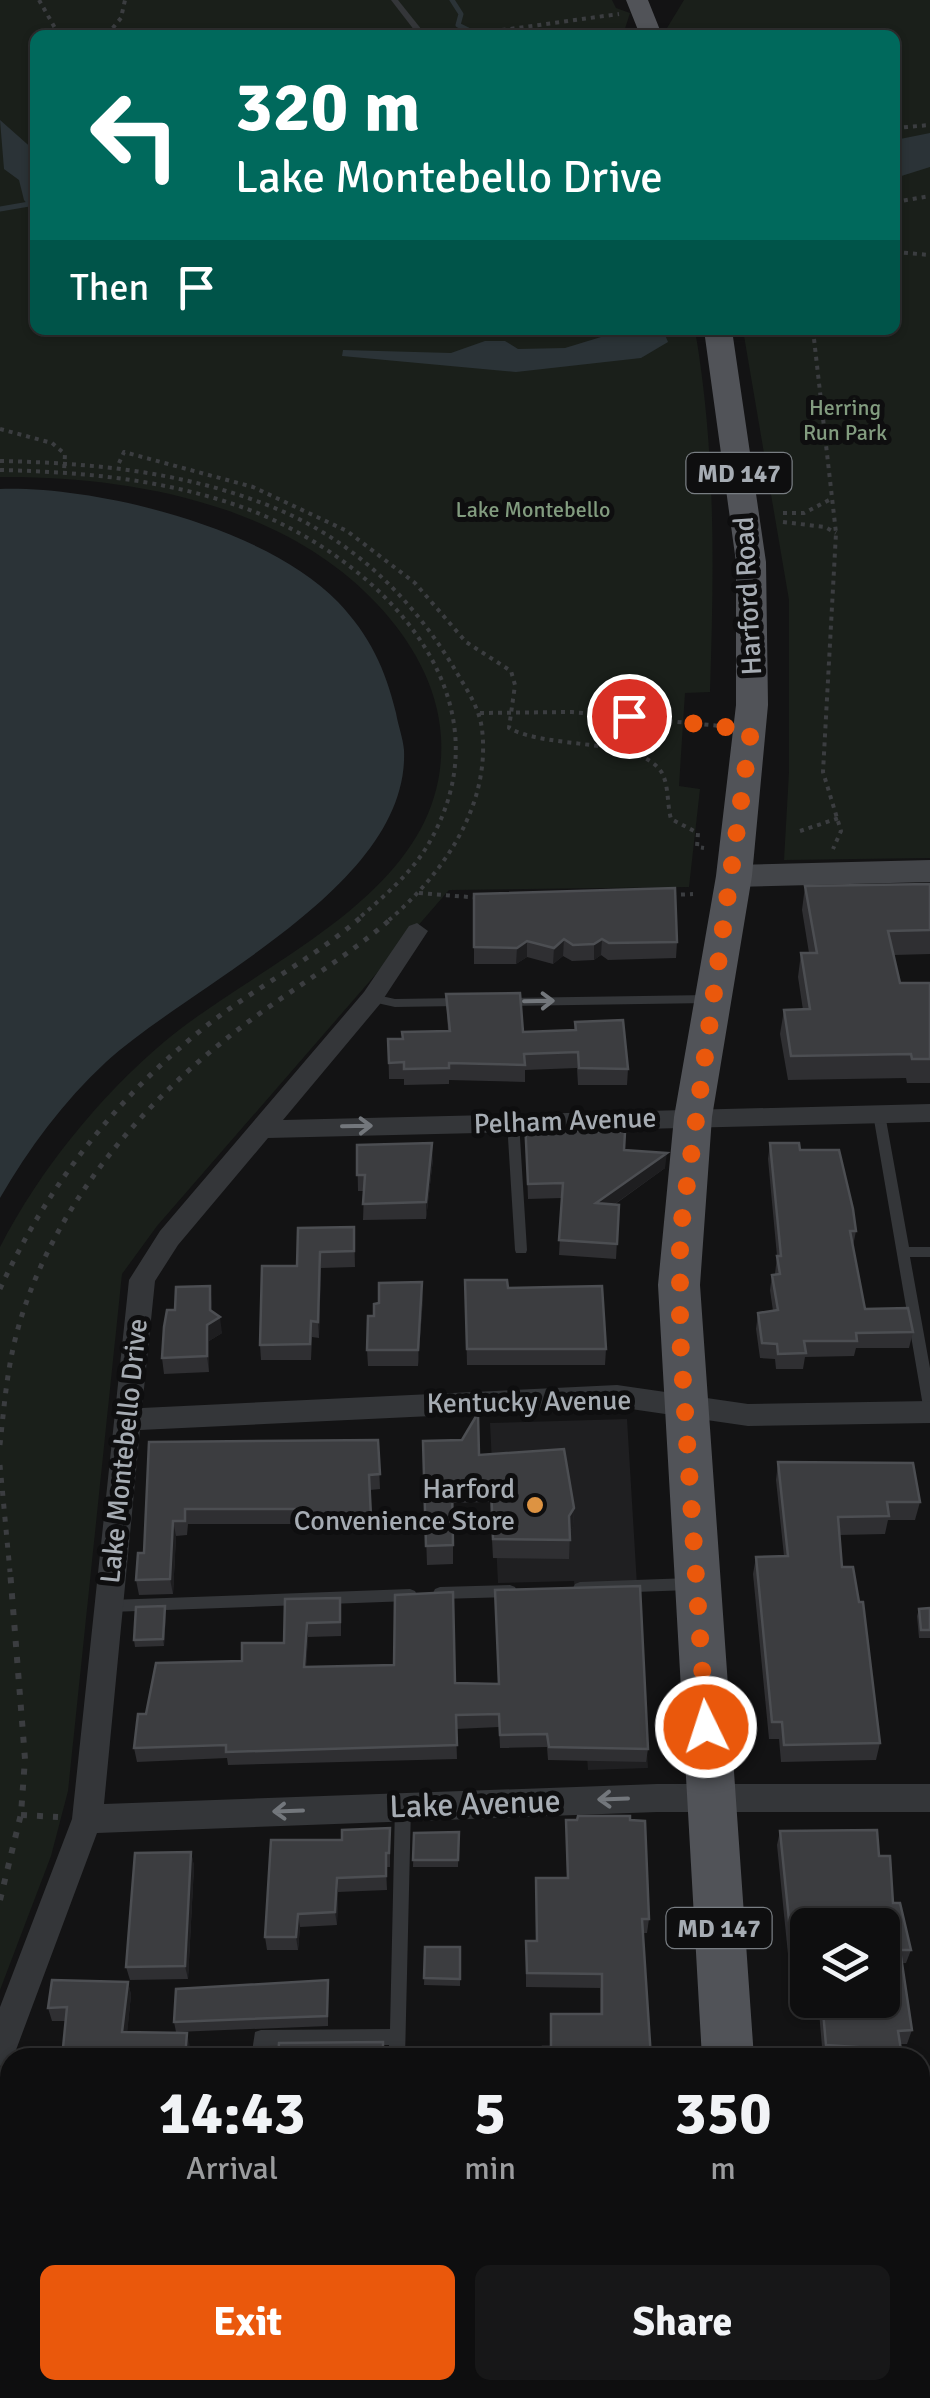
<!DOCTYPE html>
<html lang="en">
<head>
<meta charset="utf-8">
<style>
  :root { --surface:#0e0e0f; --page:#171718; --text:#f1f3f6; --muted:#9b9c9e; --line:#2e2e2f; --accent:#ea580c }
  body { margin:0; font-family:Signika,sans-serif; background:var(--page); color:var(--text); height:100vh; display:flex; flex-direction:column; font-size:38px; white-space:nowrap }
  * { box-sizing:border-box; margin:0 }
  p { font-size:32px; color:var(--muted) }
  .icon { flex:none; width:55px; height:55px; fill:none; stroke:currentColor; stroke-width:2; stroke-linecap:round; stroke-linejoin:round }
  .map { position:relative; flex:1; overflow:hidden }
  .details { position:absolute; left:0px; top:2048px; width:930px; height:352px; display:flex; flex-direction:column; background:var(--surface); border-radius:30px 30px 0 0; box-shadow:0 2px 8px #0004,0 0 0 2px var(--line) }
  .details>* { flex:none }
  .banner { position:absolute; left:30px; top:30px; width:870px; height:305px; border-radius:15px; box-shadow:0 2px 8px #0004,0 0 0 2px var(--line); background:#00695c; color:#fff; overflow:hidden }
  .controls { position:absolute; left:790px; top:1908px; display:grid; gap:20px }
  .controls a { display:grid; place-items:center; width:110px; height:110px; border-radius:15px; background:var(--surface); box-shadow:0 2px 8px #0004,0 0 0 2px var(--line); font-size:50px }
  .pin { position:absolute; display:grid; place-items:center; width:85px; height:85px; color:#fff; margin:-42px; border:5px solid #fff; border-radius:50%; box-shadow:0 2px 10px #0007 }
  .me { position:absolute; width:110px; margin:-55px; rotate:356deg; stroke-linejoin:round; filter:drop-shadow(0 0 8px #0008) }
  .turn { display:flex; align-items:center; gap:35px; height:210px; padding:0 40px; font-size:45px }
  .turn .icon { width:130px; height:130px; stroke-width:2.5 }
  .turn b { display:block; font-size:70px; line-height:85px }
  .then { display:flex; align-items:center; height:95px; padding:0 40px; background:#0003; gap:20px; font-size:38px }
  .eta { display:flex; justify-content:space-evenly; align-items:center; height:170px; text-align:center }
  .eta b { font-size:60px; font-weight:800; line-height:70px }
  .cta { display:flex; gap:20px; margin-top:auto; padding:20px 40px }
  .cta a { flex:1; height:115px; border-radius:15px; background:var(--accent); color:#fff; font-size:40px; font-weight:800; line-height:115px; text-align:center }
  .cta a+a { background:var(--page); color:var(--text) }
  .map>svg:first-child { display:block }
  .built { fill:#1f1f21 }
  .green { fill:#1a1f1a }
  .water { fill:#2b3337 }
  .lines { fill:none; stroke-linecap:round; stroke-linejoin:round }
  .stream { stroke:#2b3337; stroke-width:5 }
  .path-far2 { stroke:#3b3d40; stroke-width:4; stroke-dasharray:4 5; stroke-linecap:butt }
  .path-far1 { stroke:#3b3d40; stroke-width:5; stroke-dasharray:5 8; stroke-linecap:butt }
  .path { stroke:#3b3d40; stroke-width:6; stroke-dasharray:6 10; stroke-linecap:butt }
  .lane { fill:#343639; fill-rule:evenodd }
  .street { fill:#343639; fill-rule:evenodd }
  .secondary { fill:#434549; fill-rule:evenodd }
  .primary { fill:#515358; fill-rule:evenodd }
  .wall { fill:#2f2f32 }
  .shaded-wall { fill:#1e1e20 }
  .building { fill:#3c3d40; stroke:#4c4e52; stroke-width:2.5 }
  .oneway { stroke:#73777c }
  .route { stroke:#ea580c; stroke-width:18; stroke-dasharray:0 32.4 }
  .poi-dot { fill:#dd9342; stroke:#0e0e0f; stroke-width:4 }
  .labels { text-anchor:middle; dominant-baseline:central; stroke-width:10; stroke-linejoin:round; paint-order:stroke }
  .far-park-label { font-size:22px; fill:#829c7f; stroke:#0e0e0f }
  .shield { fill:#0e0e0f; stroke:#787d82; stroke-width:2.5 }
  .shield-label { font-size:25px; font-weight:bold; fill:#a6acb3 }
  .street-label { font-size:28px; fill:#a6acb3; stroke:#0e0e0f }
  .poi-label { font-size:28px; fill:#a6acb3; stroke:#0e0e0f; text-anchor:end }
  .near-street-label { font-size:32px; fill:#a6acb3; stroke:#0e0e0f }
</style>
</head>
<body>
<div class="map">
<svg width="930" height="2398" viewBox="0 0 930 2398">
  <rect width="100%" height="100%" fill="#131314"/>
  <polygon class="built" points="627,1419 648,1768 588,1770 574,1581 498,1583 490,1423"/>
  <g class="green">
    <path d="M0 0H612L616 8 630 13 623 35H35V330H695C716 451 714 570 710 692L685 693 679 786 700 789 689 887 449 890 157 1226 122 1274 68 1791 51 1856 0 1990V1247C39 1171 99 1097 164 1042 262 959 450 892 441 737 438 686 411 640 377 604 284 504 131 476 0 477Z"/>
    <polygon points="684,0 930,0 930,858 784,860 789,772 789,600 743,330 895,330 895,35 670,35 667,28"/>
  </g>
  <g class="water">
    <polygon points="0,120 35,151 35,213 24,200 19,180 4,169"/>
    <polygon points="930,133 930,167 895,178 895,140"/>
    <polygon points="624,330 663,330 668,342 641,358 516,372 342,356 343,350 451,353 485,341 505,341 518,349 565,348"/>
    <path d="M0 489C99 486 267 528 338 602 370 636 385 668 396 713 398 725 403 738 404 750 410 886 194 982 106 1062 63 1102 29 1148 0 1198Z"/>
  </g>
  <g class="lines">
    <g class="stream">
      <polyline points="452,0 461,14 458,25 478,35"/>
      <polyline points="0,209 35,203"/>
    </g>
    <g class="path-far2">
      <polyline points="39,0 59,35"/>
      <polyline points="107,35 121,18 125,0"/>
      <polyline points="466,35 619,14"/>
      <polyline points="31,108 35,108"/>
      <polyline points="895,128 930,125"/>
      <polyline points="895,202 930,196"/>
      <polyline points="895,252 930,255"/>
      <polyline points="813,330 836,533 823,772 841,831 833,849"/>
      <polyline points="0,429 52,443 65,454 64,472"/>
      <path d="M0 461C90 463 177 471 262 503 346 534 408 592 454 668 465 687 479 706 482 729 491 805 444 873 389 920"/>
      <path d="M119 463 124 452 253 487 347 531 415 583 466 642 511 671 515 685 509 728C548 750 641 737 662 773 669 786 667 805 671 819L698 833 697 847 704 848"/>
      <path d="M0 470C87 472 173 480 255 512 384 564 513 698 429 843 412 873 383 897 357 920"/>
      <polyline points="783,513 804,513 833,498"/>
      <polyline points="783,522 825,527 836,533"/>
      <polyline points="480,713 572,712 721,726"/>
      <polyline points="800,831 839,818"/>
      <polyline points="419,893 481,898"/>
      <polyline points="672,895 693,894"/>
    </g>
    <g class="path-far1">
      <path d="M0 1289C48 1184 119 1094 210 1023 258 986 314 958 360 918"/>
      <path d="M0 1445C4 1407 7 1369 17 1332 49 1215 132 1113 226 1039 279 996 340 963 392 918"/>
      <polyline points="0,1465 10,1572"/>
    </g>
    <g class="path">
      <polyline points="21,1815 58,1817"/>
      <polyline points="0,1900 21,1814 25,1759 10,1570"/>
    </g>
    <g class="lane">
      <polygon points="391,0 398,0 426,35 418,35"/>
      <polygon points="372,994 395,999 459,998 465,1002 459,1006 395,1007 368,1001 366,998"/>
      <polygon points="709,995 715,999 709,1003 504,1006 498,1002 504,998"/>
      <polygon points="879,1110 885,1114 909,1247 930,1247 930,1257 910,1257 930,1368 930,1411 925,1410 923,1406 873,1114"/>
      <polygon points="513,1118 519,1122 527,1250 526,1253 516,1253 515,1250 507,1122"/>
      <polygon points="690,1578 695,1580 697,1584 695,1588 690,1590 580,1594 575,1592 573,1588 575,1584 580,1582"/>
      <polygon points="510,1585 515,1587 517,1591 515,1595 510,1597 440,1599 435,1597 433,1593 435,1589 440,1587"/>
      <polygon points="410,1589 415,1591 417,1595 415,1599 410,1601 110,1612 105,1610 103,1606 105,1602 110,1600"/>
      <polygon points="403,1799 408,1801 411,1806 405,2058 389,2058 389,2045 268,2046 267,2058 251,2058 255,2032 261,2030 390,2029 395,1806 398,1801"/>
      <polygon points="383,2390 401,2390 402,2398 384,2398"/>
    </g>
    <g class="street">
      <polygon points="417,923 428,931 380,1004 283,1120 930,1104 930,1122 268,1138 178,1245 155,1281 142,1408 617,1385 748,1404 930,1401 930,1423 748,1426 617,1407 140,1430 104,1804 657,1784 930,1784 930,1812 657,1812 97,1833 16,2050 10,2062 0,2066 0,2007 72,1819 129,1280 160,1231 364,992 409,926"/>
      <polygon points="0,2291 10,2292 10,2328 0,2327"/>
    </g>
    <polygon class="secondary" points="930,860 930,882 734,887 722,884 717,876 722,868 734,865"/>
    <g class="primary">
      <polygon points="626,0 648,0 662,35 640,35"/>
      <polygon points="704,330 732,330 766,562 768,705 752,876 712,1117 700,1285 754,2058 702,2058 658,1285 674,1117 716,876 736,705 736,562"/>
      <polygon points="722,2390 780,2390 781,2398 723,2398"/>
    </g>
  </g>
  <g class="wall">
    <polygon points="930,884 930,954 894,955 900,983 930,983 930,1083 907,1083 906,1078 788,1080 780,1034 784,1010 803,1010 798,977 801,953 809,953 802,910 805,886"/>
    <polygon points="474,894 677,942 676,958 608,960 601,955 594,960 572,961 563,956 553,964 527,957 516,964 474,964"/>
    <polygon points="446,994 523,1032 574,1030 575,1022 628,1069 627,1085 578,1085 577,1068 525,1070 525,1082 449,1080 449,1084 404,1085 404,1079 389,1079 388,1039 403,1039 448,1031"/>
    <polygon points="525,1120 546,1130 624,1150 665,1168 614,1205 619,1205 616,1259 559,1255 562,1198 528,1199"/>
    <polygon points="770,1143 800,1150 856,1231 853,1246 865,1309 913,1332 909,1348 856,1348 854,1356 805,1357 803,1369 776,1369 775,1359 760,1358 756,1329 758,1313 773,1311 770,1290 772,1275 775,1274 777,1256 768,1159"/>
    <polygon points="357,1145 433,1159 426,1219 363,1220 364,1191 358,1191"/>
    <polygon points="354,1227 355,1267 321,1268 319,1338 312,1337 311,1360 261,1360 260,1345 297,1266"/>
    <polygon points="465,1280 508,1288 606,1349 605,1365 467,1365"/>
    <polygon points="423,1298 418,1366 368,1366 367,1350 374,1316"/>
    <polygon points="212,1302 212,1311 222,1333 209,1341 209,1372 164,1374 162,1358 175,1310"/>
    <polygon points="378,1440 380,1489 370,1490 372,1532 299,1532 299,1524 188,1524 187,1535 176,1536 173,1594 139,1595 136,1580 144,1553 149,1442"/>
    <polygon points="423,1441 479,1455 574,1508 573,1527 570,1532 569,1559 493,1558 490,1502 453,1503 453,1564 427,1565"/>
    <polygon points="778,1462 920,1502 915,1520 888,1520 885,1534 839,1535 842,1567 880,1743 876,1760 781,1762 779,1739 769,1739 753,1574 756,1557 784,1556 776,1480"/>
    <polygon points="495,1590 648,1749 646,1762 548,1760 547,1747 500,1748 499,1727 456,1729 457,1759 228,1765 227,1758 137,1762 134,1748 146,1714 242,1661 284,1643 285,1599 341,1612 341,1636 308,1637 306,1667 455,1683 498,1684"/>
    <polygon points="165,1606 166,1614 164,1646 135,1647 134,1640"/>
    <polygon points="930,1608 930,1638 919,1638 917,1616 919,1609"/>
    <polygon points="566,1820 649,1919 647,1933 643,1933 651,2058 542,2058 543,2047 550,2047 551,2014 600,2014 600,1988 526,1987 526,1941 536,1941 567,1878"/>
    <polygon points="780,1831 879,1856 893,1903 911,1950 906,1963 902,1963 912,2030 907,2044 900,2044 901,2050 898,2058 823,2058 818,2000 882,2000 808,1925 808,1964 789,1964 777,1845"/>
    <polygon points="459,1832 458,1867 413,1867 414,1833"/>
    <polygon points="271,1840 390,1842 390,1867 386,1867 387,1890 338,1892 337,1925 300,1927 298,1950 267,1950 265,1937"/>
    <polygon points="191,1852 194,1866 188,1979 130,1980 126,1967"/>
    <polygon points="425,1947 460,1947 460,1986 424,1985"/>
    <polygon points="328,1980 328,2026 176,2032 174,2022"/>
    <polygon points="128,1982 131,1995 127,2032 190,2047 189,2058 62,2058 66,2021 52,2021 48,2008"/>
    <polygon points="920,2115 930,2115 930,2182 922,2182 920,2189"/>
    <polygon points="930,2257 930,2398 873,2398 873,2390 920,2390"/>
  </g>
  <g class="shaded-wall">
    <polygon points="564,939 563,956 553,964 554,948"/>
    <polygon points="602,939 601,955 594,960 594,944"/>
    <polygon points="527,941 527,957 516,964 517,948"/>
    <polygon points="432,1143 433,1159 426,1219 426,1202"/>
    <polygon points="667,1153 665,1168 595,1218 596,1203"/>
    <polygon points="320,1252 321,1268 319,1338 318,1322"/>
    <polygon points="422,1282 423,1298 418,1366 418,1350"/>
    <polygon points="210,1286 212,1302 212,1322 220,1317 222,1333 209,1341 209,1372 207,1356"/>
    <polygon points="574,1508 573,1527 568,1535 569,1516"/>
    <polygon points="173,1521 176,1536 173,1594 170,1579"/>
    <polygon points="165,1606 166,1614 164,1646 163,1639"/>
    <polygon points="307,1623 308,1637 305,1681 304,1667"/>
    <polygon points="191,1852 194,1866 188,1979 185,1966"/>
    <polygon points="337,1878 338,1892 337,1925 335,1912"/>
    <polygon points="298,1914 300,1927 298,1950 296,1937"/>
    <polygon points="128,1982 131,1995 126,2045 122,2032"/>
    <polygon points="187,2033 190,2047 189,2058 185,2058"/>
  </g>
  <g class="building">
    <polygon points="930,884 930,930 888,931 900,983 930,983 930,1059 912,1059 911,1054 791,1056 784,1010 810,1009 801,953 817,953 805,886"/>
    <polygon points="675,888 677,942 609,943 602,939 594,944 573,945 564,939 554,948 527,941 517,948 474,947 474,894"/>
    <polygon points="520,993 523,1032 576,1030 575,1022 623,1020 628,1069 579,1068 578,1052 524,1054 525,1065 449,1063 449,1068 404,1069 404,1062 389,1063 388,1039 403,1039 402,1032 450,1031 446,994"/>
    <polygon points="525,1120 545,1120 546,1130 625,1132 624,1150 667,1153 596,1203 619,1205 617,1244 559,1240 563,1183 528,1184"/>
    <polygon points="432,1143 426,1202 363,1204 365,1175 357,1175 357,1145"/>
    <polygon points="770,1143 799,1143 800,1150 839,1150 853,1209 856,1231 850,1231 865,1309 908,1308 913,1332 856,1333 857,1341 804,1341 806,1353 778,1354 777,1344 762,1343 758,1313 778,1310 772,1275 780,1274 777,1256 781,1256"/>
    <polygon points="354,1227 354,1251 320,1252 318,1322 311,1321 310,1344 260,1345 262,1266 297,1266 298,1228"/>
    <polygon points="465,1280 507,1280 508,1288 602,1286 606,1349 467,1349"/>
    <polygon points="422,1282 418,1350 367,1350 368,1316 374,1316 374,1304 379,1303 379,1283"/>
    <polygon points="210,1286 210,1310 220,1317 207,1325 207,1356 162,1358 164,1327 167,1310 175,1310 176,1287"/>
    <polygon points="478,1413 479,1455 564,1449 574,1508 569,1516 570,1540 493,1539 491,1483 452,1484 453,1545 426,1546 423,1441 462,1440"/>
    <polygon points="378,1440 380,1474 369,1475 371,1517 298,1517 298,1509 185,1509 185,1521 173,1521 170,1579 136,1580 138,1553 144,1553 149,1442"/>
    <polygon points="778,1462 913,1463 920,1502 887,1502 889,1516 838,1517 842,1567 853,1567 859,1602 863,1602 880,1743 784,1745 782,1722 772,1722 756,1557 788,1556"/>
    <polygon points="640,1586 648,1749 549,1747 547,1734 500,1735 499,1714 456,1715 457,1745 226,1752 226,1745 134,1748 138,1714 146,1714 156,1663 242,1661 242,1643 284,1643 285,1599 340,1598 340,1622 307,1623 304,1667 394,1665 395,1595 453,1592 455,1683 499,1684 495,1590"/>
    <polygon points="165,1606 163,1639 134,1640 136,1607"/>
    <polygon points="930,1608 930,1630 921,1630 919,1609"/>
    <polygon points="578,1816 630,1816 630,1820 645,1821 649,1919 642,1919 651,2058 543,2058 543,2047 551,2047 551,2014 602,2014 602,1974 527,1973 526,1941 537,1941 536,1878 568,1878 566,1820 577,1820"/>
    <polygon points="390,1828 389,1853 386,1853 386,1876 337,1878 335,1912 298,1914 296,1937 265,1937 271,1840 342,1840 342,1830"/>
    <polygon points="877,1830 879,1856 890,1856 893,1903 900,1903 911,1950 900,1950 912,2030 898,2031 901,2050 826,2045 822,2000 882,2000 882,1925 808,1925 808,1950 792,1950 780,1831"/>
    <polygon points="459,1832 458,1860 413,1860 414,1833"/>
    <polygon points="191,1852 185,1966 126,1967 135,1853"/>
    <polygon points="425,1947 460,1947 460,1979 424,1978"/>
    <polygon points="52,1980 128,1982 122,2032 187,2033 185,2058 62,2058 67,2007 48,2008"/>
    <polygon points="328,1980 327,2016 174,2022 176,1989"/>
    <polygon points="383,2042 383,2058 278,2058 279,2043"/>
    <polygon points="920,2115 930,2115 930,2170 922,2170 923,2180 920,2180"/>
    <polygon points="920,2257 930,2257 930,2396 881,2396 881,2390 920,2390"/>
    <rect x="477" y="2390" width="26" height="8"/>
    <rect x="549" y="2390" width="127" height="8"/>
  </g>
  <defs><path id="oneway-shaft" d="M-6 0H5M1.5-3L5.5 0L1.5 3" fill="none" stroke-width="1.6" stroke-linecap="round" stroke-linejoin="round" transform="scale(2.5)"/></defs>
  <g class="oneway">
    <use href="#oneway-shaft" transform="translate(539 1001) rotate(-1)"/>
    <use href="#oneway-shaft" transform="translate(357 1126) rotate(-1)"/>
    <use href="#oneway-shaft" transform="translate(613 1799) rotate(178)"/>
    <use href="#oneway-shaft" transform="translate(288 1811) rotate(178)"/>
  </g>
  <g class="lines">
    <polyline class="route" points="629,716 751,730 680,1234 680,1336 706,1727"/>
  </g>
  <circle class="poi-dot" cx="535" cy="1505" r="10"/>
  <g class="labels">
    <g class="far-park-label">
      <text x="845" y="407">Herring<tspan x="845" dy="25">Run Park</tspan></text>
      <text x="533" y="509">Lake Montebello</text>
    </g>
    <g class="shield">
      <rect x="686.5" y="453" width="105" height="40" rx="8"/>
      <rect x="666.5" y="1908" width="105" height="40" rx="8"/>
    </g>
    <g class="shield-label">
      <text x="739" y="473">MD 147</text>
      <text x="719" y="1928">MD 147</text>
    </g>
    <g class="street-label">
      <text transform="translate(748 596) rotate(-93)">Harford Road</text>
      <text transform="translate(565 1121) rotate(-2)">Pelham Avenue</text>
      <text transform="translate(529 1402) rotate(-1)">Kentucky Avenue</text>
      <text transform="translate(124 1451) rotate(-84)">Lake Montebello Drive</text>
    </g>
    <g class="poi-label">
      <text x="515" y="1489">Harford<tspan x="515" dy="32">Convenience Store</tspan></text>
    </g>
    <g class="near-street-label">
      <text transform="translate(475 1804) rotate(-2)">Lake Avenue</text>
    </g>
  </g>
</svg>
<div class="controls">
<a><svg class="icon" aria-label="layers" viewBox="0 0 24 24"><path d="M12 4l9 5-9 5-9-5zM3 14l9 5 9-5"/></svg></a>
</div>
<div class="pin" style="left:629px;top:716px;background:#d93025"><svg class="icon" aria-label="arrive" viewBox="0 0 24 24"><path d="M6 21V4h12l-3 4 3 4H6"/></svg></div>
<svg class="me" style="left:706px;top:1727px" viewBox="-20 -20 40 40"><circle r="17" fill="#ea580c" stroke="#fff" stroke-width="3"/><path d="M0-11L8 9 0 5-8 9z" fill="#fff"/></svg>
<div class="banner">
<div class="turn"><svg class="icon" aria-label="left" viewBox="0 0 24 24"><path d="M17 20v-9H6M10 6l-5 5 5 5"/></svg><div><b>320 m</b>Lake Montebello Drive</div></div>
<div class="then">Then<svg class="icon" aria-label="arrive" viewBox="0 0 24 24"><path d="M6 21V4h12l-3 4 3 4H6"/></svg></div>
</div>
<section class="details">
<div class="eta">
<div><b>14:43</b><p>Arrival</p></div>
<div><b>5</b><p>min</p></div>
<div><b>350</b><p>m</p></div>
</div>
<div class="cta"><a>Exit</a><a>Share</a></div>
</section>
</div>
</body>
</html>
